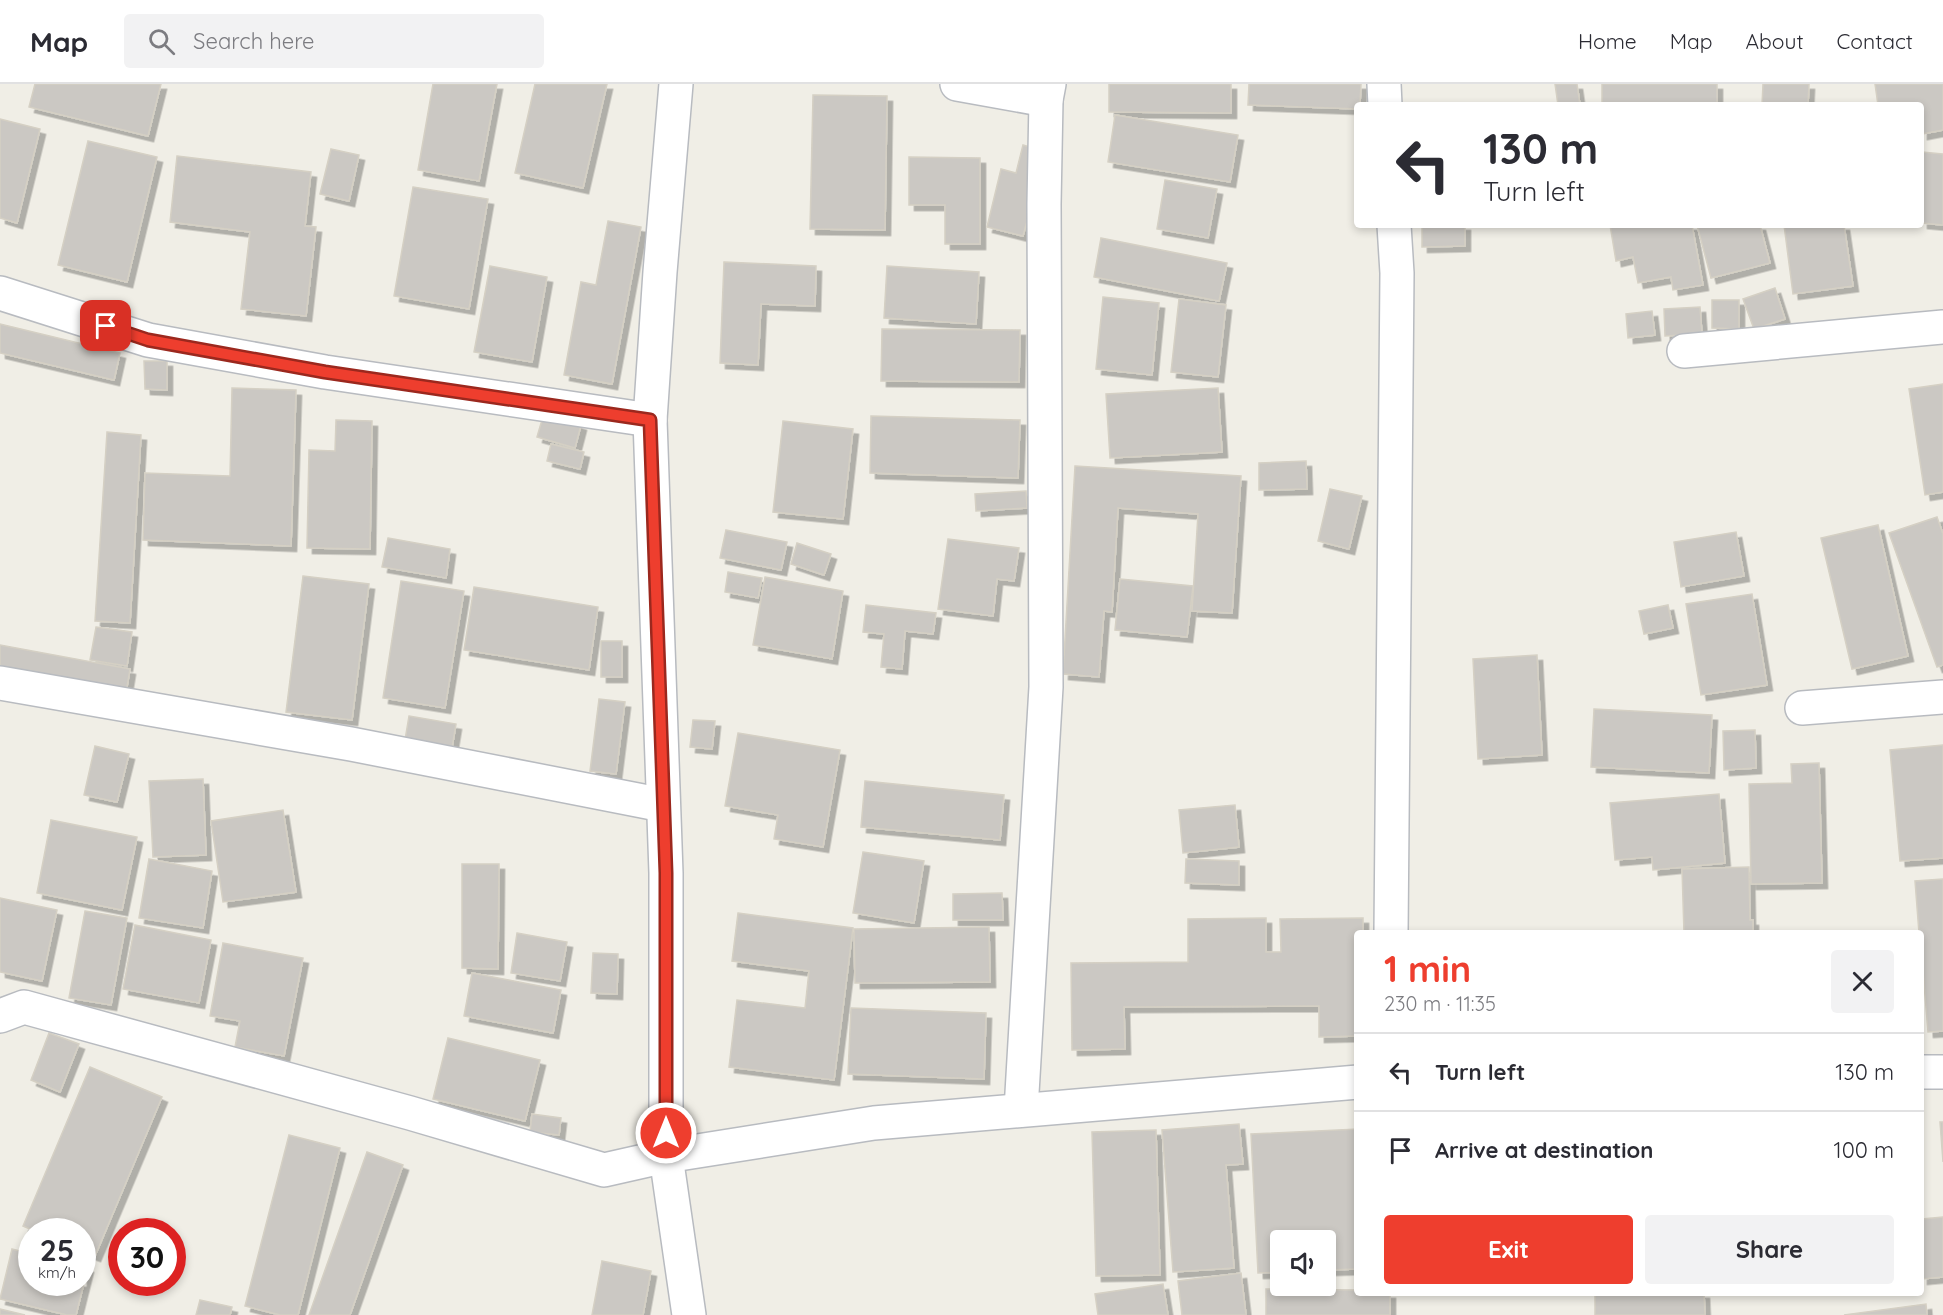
<!DOCTYPE html>
<html lang="en">
<head>
<meta charset="utf-8">
<style>
  :root { --surface:#fff; --page:#f2f2f3; --text:#2b2b33; --muted:#7c7c81; --line:#e1e1e2; --accent:#ee3e2e }
  body { margin:0; font-family:Quicksand,sans-serif; background:var(--page); color:var(--text); height:100vh; display:flex; flex-direction:column; font-size:22px; white-space:nowrap }
  * { box-sizing:border-box; margin:0 }
  p { font-size:20px; color:var(--muted) }
  .icon { flex:none; width:33px; height:33px; fill:none; stroke:currentColor; stroke-width:2; stroke-linecap:round; stroke-linejoin:round }
  .map { position:relative; flex:1; overflow:hidden }
  .sheet { position:absolute; left:1354px; top:846px; width:570px; height:366px; display:flex; flex-direction:column; background:var(--surface); border-radius:6px; box-shadow:0 3px 9px #0003 }
  .sheet>* { flex:none }
  .guide { position:absolute; left:1354px; top:18px; width:570px; height:126px; border-radius:6px; box-shadow:0 3px 9px #0003; background:#fff; color:var(--text); overflow:hidden }
  .buttons { position:absolute; left:1270px; top:1146px; display:grid; gap:12px }
  .buttons a { display:grid; place-items:center; width:66px; height:66px; border-radius:6px; background:var(--surface); box-shadow:0 3px 9px #0003; font-size:30px }
  .speed { position:absolute; left:18px; top:1134px; display:flex; gap:12px; font-size:30px; font-weight:700; text-align:center }
  .speed>* { display:grid; place-content:center; width:78px; height:78px; border-radius:50%; background:var(--surface); box-shadow:0 3px 9px #0003; line-height:1 }
  .speed small { font-size:15px; font-weight:400 }
  .speed .limit { border:9px solid #d22; background:#fff; color:#111 }
  .pin { position:absolute; display:grid; place-items:center; width:51px; height:51px; color:#fff; margin:-26px; border-radius:12px; box-shadow:0 3px 9px #0006 }
  .me { position:absolute; width:66px; margin:-33px; rotate:0deg; stroke-linejoin:round; filter:drop-shadow(0 0 4px #0008) }
  .turn { display:flex; align-items:center; gap:21px; height:126px; padding:0 30px; font-size:27px }
  .turn .icon { width:78px; height:78px; stroke-width:2.5 }
  .turn b { display:block; font-size:42px; line-height:51px }
  .round { display:grid; place-items:center; flex:none; width:63px; height:63px; border-radius:6px; background:var(--page) }
  .summary { display:flex; align-items:center; justify-content:space-between; height:102px; padding:0 30px }
  h1 { font-size:36px; font-weight:700; line-height:45px; color:var(--accent) }
  .cta { display:flex; gap:12px; margin-top:auto; padding:12px 30px }
  .cta a { flex:1; height:69px; border-radius:6px; background:var(--accent); color:#fff; font-size:24px; font-weight:700; line-height:69px; text-align:center }
  .cta a+a { background:var(--page); color:var(--text) }
  ul { padding:0; list-style:none }
  li { display:flex; align-items:center; gap:18px; height:78px; padding:0 30px; border-top:2px solid var(--line) }
  li div { flex:1 }
  li b { display:block; font-size:22px }
  li em { font-style:normal }
  header { display:flex; align-items:center; gap:36px; box-sizing:border-box; height:84px; padding:0 30px; background:var(--surface); border-bottom:2px solid var(--line) }
  header strong { font-size:28px }
  nav { display:flex; gap:33px; margin-inline-start:auto; font-size:21px }
  .search { width:420px; height:54px; background:var(--page); display:flex; align-items:center; gap:15px; box-sizing:border-box; padding:0 21px; border-radius:6px; color:var(--muted); font-size:22px }
  .map>svg:first-child { display:block }
  .building { fill:#cbc8c3; stroke:#d5d0c4; stroke-width:1.5; filter:url(#shadow) }
  .lines { fill:none; stroke-linecap:round; stroke-linejoin:round }
  .minor-casing { stroke:#b8bbc0; stroke-width:36 }
  .minor { stroke:#fff; stroke-width:33 }
  .route-casing { stroke:#9b281e; stroke-width:15 }
  .route { stroke:#ee3e2e; stroke-width:10 }
</style>
</head>
<body>
<header>
<strong>Map</strong>
<div class="search"><svg class="icon" aria-label="search" viewBox="0 0 24 24"><circle cx="10" cy="10" r="6"/><path d="M15 15l6 6"/></svg>Search here</div>
<nav><a>Home</a><a>Map</a><a>About</a><a>Contact</a></nav>
</header>
<div class="map">
<svg width="1943" height="1231" viewBox="0 0 1943 1231">
  <defs>
    <filter id="shadow"><feDropShadow dx="5.5" dy="5.5" stdDeviation="0" flood-color="#0004"/></filter>
  </defs>
  <rect width="100%" height="100%" fill="#f0eee6"/>
  <g class="building">
    <polygon points="35,0 161,0 148,52 29,23"/>
    <polygon points="433,0 497,0 479,97 418,86"/>
    <polygon points="535,0 607,0 583,104 515,89"/>
    <polygon points="1109,0 1231,0 1231,29 1109,28"/>
    <polygon points="1249,0 1361,0 1360,21 1358,21 1358,25 1248,21"/>
    <polygon points="1555,0 1577,0 1580,21 1558,21"/>
    <rect x="1602" y="0" width="115" height="21"/>
    <polygon points="1763,0 1809,0 1808,21 1762,21"/>
    <polygon points="1875,0 1943,0 1943,46 1922,50 1922,21 1878,21"/>
    <polygon points="813,11 887,12 885,146 810,145"/>
    <polygon points="1115,31 1238,51 1230,98 1108,78"/>
    <polygon points="0,35 40,45 17,139 0,134"/>
    <polygon points="88,57 157,73 127,198 58,181"/>
    <polygon points="1023,61 1037,65 1038,97 1023,152 987,143 1001,85 1016,89"/>
    <polygon points="331,65 359,71 349,117 320,110"/>
    <polygon points="1922,68 1943,70 1943,141 1922,139"/>
    <polygon points="177,72 311,88 305,142 316,143 306,232 241,225 250,148 170,138"/>
    <polygon points="909,73 980,74 980,160 945,160 945,121 909,121"/>
    <polygon points="1165,96 1217,105 1208,154 1157,145"/>
    <polygon points="413,103 488,115 469,225 394,212"/>
    <polygon points="608,137 641,143 612,300 564,291 581,198 596,201"/>
    <polygon points="1422,141 1465,141 1465,162 1422,163"/>
    <polygon points="1610,141 1692,141 1703,201 1673,206 1671,193 1638,199 1633,173 1616,177"/>
    <polygon points="1697,141 1760,141 1770,179 1711,194"/>
    <polygon points="1784,141 1844,141 1853,202 1793,210"/>
    <polygon points="1101,154 1227,179 1219,217 1094,193"/>
    <polygon points="724,178 816,182 815,222 761,220 758,281 720,279"/>
    <polygon points="490,182 547,193 532,278 474,268"/>
    <polygon points="887,182 979,188 976,240 884,234"/>
    <polygon points="1775,204 1785,235 1754,245 1743,215"/>
    <polygon points="1103,213 1159,219 1152,291 1096,285"/>
    <polygon points="1179,215 1226,221 1218,293 1171,288"/>
    <polygon points="1712,216 1739,216 1739,245 1712,244"/>
    <polygon points="1700,223 1702,250 1665,252 1664,225"/>
    <polygon points="1652,227 1655,251 1628,254 1626,230"/>
    <polygon points="0,240 120,269 114,296 0,269"/>
    <polygon points="882,245 1020,246 1019,298 881,297"/>
    <polygon points="144,277 167,277 167,306 145,305"/>
    <polygon points="1943,300 1943,408 1925,411 1909,305"/>
    <polygon points="232,304 296,306 291,462 143,456 145,389 230,392"/>
    <polygon points="1218,304 1222,368 1110,374 1106,310"/>
    <polygon points="544,329 581,341 575,364 537,353"/>
    <polygon points="871,332 1020,336 1018,394 870,389"/>
    <polygon points="336,336 372,337 370,465 307,464 309,366 335,367"/>
    <polygon points="783,337 853,345 843,435 773,428"/>
    <polygon points="107,348 141,351 130,539 95,537"/>
    <polygon points="551,360 584,368 580,385 547,377"/>
    <polygon points="1306,377 1307,405 1259,406 1259,379"/>
    <polygon points="1075,382 1241,392 1232,529 1192,527 1198,430 1118,424 1112,528 1104,527 1099,593 1063,590"/>
    <polygon points="1330,405 1362,412 1349,465 1318,457"/>
    <polygon points="1026,407 1027,424 976,427 975,410"/>
    <polygon points="1937,433 1943,450 1943,581 1937,583 1889,449"/>
    <polygon points="1878,441 1908,572 1852,585 1821,454"/>
    <polygon points="726,446 787,458 781,486 720,474"/>
    <polygon points="1736,448 1744,492 1681,503 1674,458"/>
    <polygon points="388,454 450,465 446,494 382,483"/>
    <polygon points="948,455 1019,464 1014,497 997,495 993,532 938,525"/>
    <polygon points="797,459 831,470 824,491 791,480"/>
    <polygon points="728,488 762,494 758,514 725,508"/>
    <polygon points="303,492 369,500 352,636 286,628"/>
    <polygon points="765,493 843,507 832,575 753,561"/>
    <polygon points="1120,495 1193,502 1187,553 1115,546"/>
    <polygon points="401,497 464,507 445,624 383,614"/>
    <polygon points="474,503 598,523 589,586 464,566"/>
    <polygon points="1752,510 1767,601 1701,611 1686,520"/>
    <polygon points="866,521 936,529 933,550 905,547 902,585 881,583 884,550 863,548"/>
    <polygon points="1668,521 1673,544 1644,550 1639,527"/>
    <polygon points="96,543 132,548 127,582 90,576"/>
    <rect x="601" y="557" width="21" height="36"/>
    <polygon points="0,561 130,585 125,615 0,591"/>
    <polygon points="1537,571 1542,671 1478,675 1473,575"/>
    <polygon points="599,615 625,618 616,690 590,687"/>
    <polygon points="1594,625 1712,631 1709,689 1591,683"/>
    <polygon points="409,632 456,640 452,664 405,656"/>
    <polygon points="693,636 715,637 712,665 690,663"/>
    <polygon points="1755,646 1756,684 1724,686 1723,647"/>
    <polygon points="738,649 840,666 823,763 774,755 778,731 725,722"/>
    <polygon points="1943,661 1943,774 1900,777 1890,666"/>
    <polygon points="95,662 129,670 117,718 84,711"/>
    <polygon points="1819,679 1822,799 1751,800 1749,700 1792,699 1791,680"/>
    <polygon points="203,695 206,771 153,773 149,697"/>
    <polygon points="865,697 1004,711 1000,756 861,743"/>
    <polygon points="1719,710 1725,779 1653,786 1652,773 1615,776 1610,719"/>
    <polygon points="1235,721 1239,763 1183,769 1179,726"/>
    <polygon points="283,726 296,808 223,818 211,737"/>
    <polygon points="51,736 137,753 122,826 37,809"/>
    <polygon points="863,768 924,777 914,839 853,829"/>
    <polygon points="149,775 212,787 203,844 139,834"/>
    <polygon points="1186,775 1239,777 1239,801 1185,799"/>
    <polygon points="462,780 499,780 498,885 462,884"/>
    <polygon points="1749,783 1750,836 1753,836 1753,849 1684,849 1682,785"/>
    <polygon points="1943,795 1943,947 1928,948 1922,875 1922,849 1919,849 1915,797"/>
    <polygon points="1002,809 1003,836 953,836 953,810"/>
    <polygon points="0,814 57,826 42,897 0,888"/>
    <polygon points="85,827 127,834 111,921 69,914"/>
    <polygon points="738,829 853,844 834,996 729,983 737,916 805,924 809,887 732,877"/>
    <polygon points="1266,834 1266,868 1281,868 1280,835 1363,834 1363,849 1358,849 1358,952 1319,953 1319,922 1124,923 1125,965 1072,966 1071,879 1188,878 1188,835"/>
    <polygon points="135,841 211,856 199,919 123,905"/>
    <polygon points="989,843 990,898 855,899 854,845"/>
    <polygon points="517,849 567,858 560,897 511,889"/>
    <polygon points="223,859 303,874 284,972 235,963 240,937 210,932"/>
    <polygon points="593,869 618,870 617,910 591,909"/>
    <polygon points="472,889 561,906 553,949 464,932"/>
    <polygon points="851,924 986,929 984,995 848,990"/>
    <polygon points="49,949 79,960 60,1008 31,996"/>
    <polygon points="448,954 540,976 525,1037 433,1015"/>
    <polygon points="90,983 162,1013 95,1172 82,1167 82,1148 37,1148 23,1142"/>
    <polygon points="532,1030 561,1034 559,1051 530,1048"/>
    <polygon points="1940,1038 1943,1038 1943,1078"/>
    <polygon points="1239,1040 1243,1080 1226,1081 1234,1184 1173,1188 1162,1046"/>
    <polygon points="1358,1045 1358,1185 1326,1186 1326,1156 1281,1156 1281,1188 1258,1189 1251,1050"/>
    <polygon points="1156,1046 1160,1191 1096,1192 1092,1048"/>
    <polygon points="289,1051 340,1064 298,1231 280,1231 245,1222"/>
    <polygon points="367,1068 403,1081 350,1231 309,1231"/>
    <polygon points="1943,1133 1943,1193 1922,1195 1922,1135"/>
    <polygon points="12,1165 32,1170 32,1198 82,1198 82,1182 88,1183 76,1231 67,1231 0,1215"/>
    <polygon points="602,1177 651,1187 643,1231 592,1231"/>
    <polygon points="1241,1189 1246,1231 1182,1231 1178,1197"/>
    <polygon points="1163,1200 1168,1231 1098,1231 1095,1210"/>
    <polygon points="1266,1205 1358,1206 1358,1209 1390,1209 1390,1231 1266,1231"/>
    <polygon points="1595,1209 1704,1209 1705,1231 1595,1231"/>
    <polygon points="200,1216 232,1223 230,1231 196,1231"/>
    <polygon points="1926,1220 1927,1231 1844,1231"/>
    <polygon points="0,1225 25,1231 0,1231"/>
  </g>
  <g class="lines">
    <defs>
      <g id="minor">
        <polyline points="676,0 660,188 650,336 666,789 666,1072 689,1231"/>
        <polyline points="957,0 1046,16"/>
        <polyline points="1384,0 1385,21"/>
        <polyline points="0,209 148,256 325,288 650,336"/>
        <polyline points="1684,267 1943,243"/>
        <polyline points="0,599 351,660 663,721"/>
        <polyline points="1802,624 1943,613"/>
        <polyline points="1391,849 1397,189 1394,141"/>
        <polyline points="0,932 24,923 410,1029 604,1086 666,1072 874,1039 1358,998"/>
        <polyline points="1922,988 1943,988"/>
        <polyline points="1021,1026 1046,603 1044,120 1046,16 1049,0"/>
      </g>
    </defs>
    <use href="#minor" class="minor-casing"/>
    <use href="#minor" class="minor"/>
  </g>
  <g class="lines">
    <defs>
      <polyline id="route" points="106,242 148,256 325,288 650,336 666,789 666,1049"/>
    </defs>
    <use href="#route" class="route-casing"/>
    <use href="#route" class="route"/>
  </g>
</svg>
<div class="buttons">
<a><svg class="icon" aria-label="sound" viewBox="0 0 24 24"><path d="M4 9h4l5-4v14l-5-4H4zM17 9q2 3 0 6"/></svg></a>
</div>
<div class="speed"><div>25<small>km/h</small></div><div class="limit">30</div></div>
<div class="pin" style="left:106px;top:242px;background:#d93025"><svg class="icon" aria-label="arrive" viewBox="0 0 24 24"><path d="M6 21V4h12l-3 4 3 4H6"/></svg></div>
<svg class="me" style="left:666px;top:1049px" viewBox="-20 -20 40 40"><circle r="17" fill="#ee3e2e" stroke="#fff" stroke-width="3"/><path d="M0-11L8 9 0 5-8 9z" fill="#fff"/></svg>
<div class="guide">
<div class="turn"><svg class="icon" aria-label="left" viewBox="0 0 24 24"><path d="M17 20v-9H6M10 6l-5 5 5 5"/></svg><div><b>130 m</b>Turn left</div></div>
</div>
<section class="sheet">
<div class="summary"><div><h1>1 min</h1><p>230 m · 11:35</p></div><a class="round"><svg class="icon" aria-label="close" viewBox="0 0 24 24"><path d="M6 6l12 12M18 6L6 18"/></svg></a></div>
<ul>
<li><svg class="icon" aria-label="left" viewBox="0 0 24 24"><path d="M17 20v-9H6M10 6l-5 5 5 5"/></svg><div><b>Turn left</b></div><em>130 m</em></li>
<li><svg class="icon" aria-label="arrive" viewBox="0 0 24 24"><path d="M6 21V4h12l-3 4 3 4H6"/></svg><div><b>Arrive at destination</b></div><em>100 m</em></li>
</ul>
<div class="cta"><a>Exit</a><a>Share</a></div>
</section>
</div>
</body>
</html>
